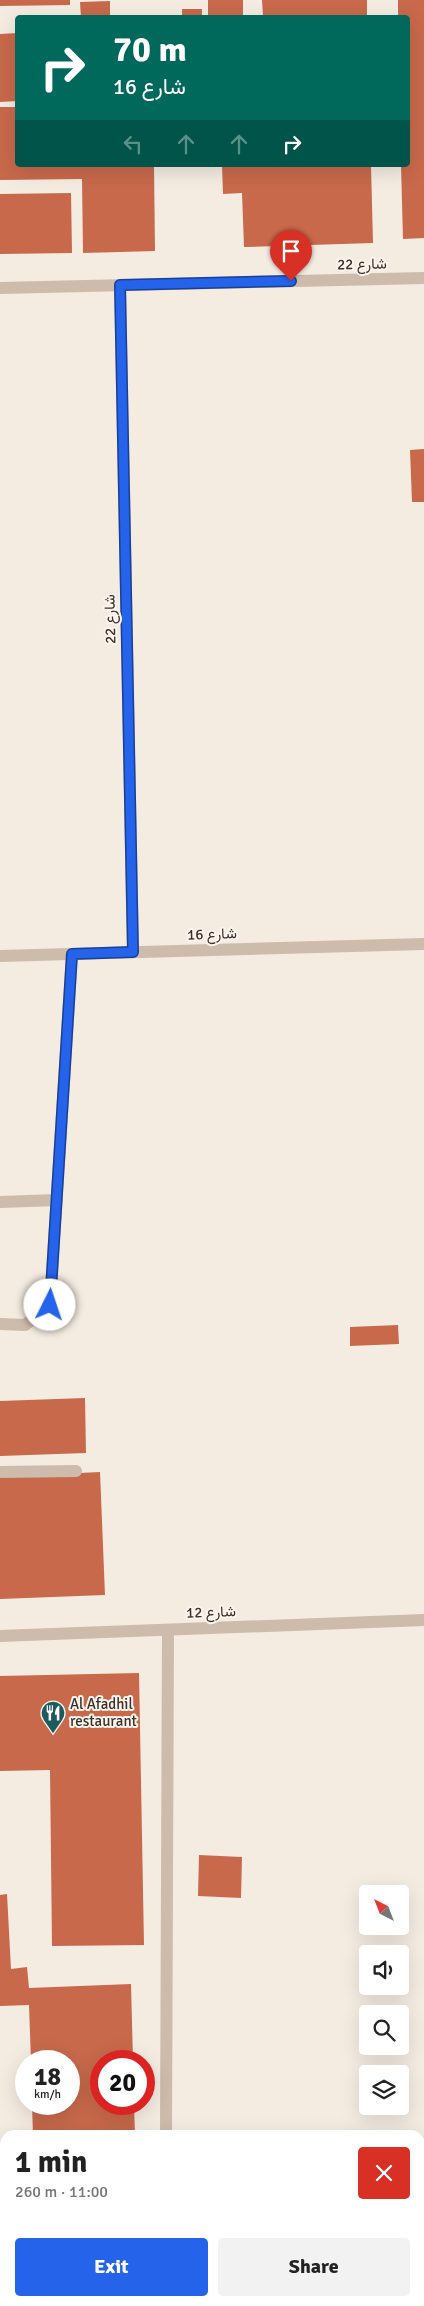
<!DOCTYPE html>
<html lang="en">
<head>
<meta charset="utf-8">
<style>
  :root { --surface:#fff; --page:#f2f2f2; --text:#222; --muted:#767676; --accent:#2563eb }
  body { margin:0; font-family:Signika,Vazirmatn,sans-serif; background:var(--page); color:var(--text); height:100vh; display:flex; flex-direction:column; font-size:19px; white-space:nowrap }
  * { box-sizing:border-box; margin:0 }
  p { font-size:16px; color:var(--muted) }
  .icon { flex:none; width:28px; height:28px; fill:none; stroke:currentColor; stroke-width:2; stroke-linecap:round; stroke-linejoin:round }
  .map { position:relative; flex:1; overflow:hidden }
  .side { position:absolute; left:0px; top:2130px; width:425px; height:176px; display:flex; flex-direction:column; background:var(--surface); border-radius:15px 15px 0 0; box-shadow:0 5px 20px #0002 }
  .side>* { flex:none }
  .top-card { position:absolute; left:15px; top:15px; width:395px; height:152px; border-radius:5px; box-shadow:0 5px 20px #0002; background:#00695c; color:#fff; overflow:hidden }
  .needle { width:32px; rotate:318deg }
  .fabs { position:absolute; left:359px; top:1885px; display:grid; gap:10px }
  .fabs a { display:grid; place-items:center; width:50px; height:50px; border-radius:5px; background:var(--surface); box-shadow:0 5px 20px #0002; font-size:25px }
  .speed { position:absolute; left:15px; top:2050px; display:flex; gap:10px; font-size:25px; font-weight:700; text-align:center }
  .speed>* { display:grid; place-content:center; width:65px; height:65px; border-radius:50%; background:var(--surface); box-shadow:0 5px 20px #0002; line-height:1 }
  .speed small { font-size:12px; font-weight:400 }
  .speed .limit { border:8px solid #d22; background:#fff; color:#111 }
  .pin { position:absolute; display:grid; place-items:center; width:42px; height:42px; color:#fff; margin:-51px -21px; border-radius:50% 50% 50% 0; rotate:-45deg; box-shadow:0 0 5px #0007 }
  .pin .icon { rotate:45deg }
  .me { position:absolute; width:55px; margin:-28px; rotate:4deg; stroke-linejoin:round; filter:drop-shadow(0 0 4px #0008) }
  .turn { display:flex; align-items:center; gap:18px; height:105px; padding:0 15px; font-size:22px }
  .turn .icon { width:65px; height:65px; stroke-width:2.5 }
  .turn b { display:block; font-size:35px; line-height:42px }
  .lanes { display:flex; align-items:center; height:48px; padding:0 15px; background:#0003; justify-content:center; gap:25px; direction:ltr }
  .lanes .off { opacity:.35 }
  .round { display:grid; place-items:center; flex:none; width:52px; height:52px; border-radius:5px; background:var(--page) }
  .summary { display:flex; align-items:center; justify-content:space-between; height:85px; padding:0 15px }
  h1 { font-size:30px; font-weight:800; line-height:38px }
  .cta { display:flex; gap:10px; margin-top:auto; padding:10px 15px }
  .cta a { flex:1; height:58px; border-radius:5px; background:var(--accent); color:#fff; font-size:20px; font-weight:800; line-height:58px; text-align:center }
  .cta a+a { background:var(--page); color:var(--text) }
  .map>svg:first-child { display:block }
  .building { fill:#c8694b }
  .lines { fill:none; stroke-linecap:round; stroke-linejoin:round }
  .minor { stroke:#cdbbac; stroke-width:12 }
  .route-casing { stroke:#184099; stroke-width:12 }
  .route { stroke:#2563eb; stroke-width:9 }
  .labels { text-anchor:middle; dominant-baseline:central; stroke-width:4; stroke-linejoin:round; paint-order:stroke }
  .street-label { font-size:15px; fill:#3b302b; stroke:#fbf5ee }
  .poi-label { font-size:15px; fill:#3b302b; stroke:#fbf5ee; text-anchor:start }
</style>
</head>
<body>
<div class="map">
<svg width="424" height="2306" viewBox="0 0 424 2306">
  <rect width="100%" height="100%" fill="#f4ebe1"/>
  <g class="building">
    <polygon points="0,0 70,0 70,5 0,6"/>
    <rect x="208" y="0" width="35" height="18"/>
    <polygon points="262,0 367,0 367,18 263,16"/>
    <polygon points="398,0 424,0 424,238 403,239 401,165 408,165 408,18 398,18"/>
    <polygon points="110,1 110,18 81,18 80,2"/>
    <rect x="182" y="9" width="20" height="9"/>
    <polygon points="18,33 18,101 0,102 0,34"/>
    <polygon points="0,107 18,107 18,165 154,165 155,251 83,253 82,179 0,180"/>
    <polygon points="222,165 371,165 373,243 244,247 242,193 223,194"/>
    <polygon points="71,193 72,253 0,254 0,194"/>
    <polygon points="424,449 424,502 412,502 410,450"/>
    <polygon points="398,1325 399,1344 350,1346 350,1327"/>
    <polygon points="85,1398 86,1453 0,1456 0,1401"/>
    <polygon points="100,1472 105,1595 0,1599 0,1477"/>
    <polygon points="139,1673 144,1945 52,1946 50,1770 0,1771 0,1676"/>
    <polygon points="199,1855 242,1857 241,1898 198,1896"/>
    <polygon points="7,1894 11,1969 27,1967 29,1988 131,1984 133,2061 101,2061 101,2104 134,2104 135,2135 33,2135 32,2104 69,2104 69,2061 31,2061 29,2005 0,2006 0,1895"/>
    <rect x="0" y="2207" width="5" height="76"/>
  </g>
  <g class="lines">
    <g class="minor">
      <polyline points="120,285 133,952"/>
      <polyline points="0,288 424,278"/>
      <polyline points="0,956 424,944"/>
      <polyline points="0,1202 57,1200"/>
      <polyline points="0,1324 25,1325 50,1305 72,954"/>
      <polyline points="0,1472 76,1471"/>
      <polyline points="0,1636 424,1620"/>
      <polyline points="166,2135 168,1630"/>
      <polyline points="420,2294 424,2294"/>
      <polyline points="166,2301 166,2306"/>
      <polyline points="12,2306 148,2301"/>
    </g>
  </g>
  <g class="lines">
    <defs>
      <polyline id="route" points="50,1305 72,954 133,952 120,285 291,281"/>
    </defs>
    <use href="#route" class="route-casing"/>
    <use href="#route" class="route"/>
  </g>
  <defs>
    <symbol id="restaurant-pin" viewBox="-11 -11 22 30"><path d="M0 17L-7.5 6A9.5 9.5 0 1 1 7.5 6Z" fill="#1f5a5e" stroke="#fbf5ee"/><path d="M-5-6h1v4h1v-4h1v4h1v-4h1v5L-1.5 .5V6h-2V.5L-5-1ZM5-6V6H3V1.5H1.5Q1.5-4 5-6Z" fill="#fff"/></symbol>
  </defs>
  <g fill-rule="evenodd">
    <use href="#restaurant-pin" x="39" y="1699" width="28" height="38"/>
  </g>
  <g class="labels">
    <g class="street-label">
      <text transform="translate(362 264) rotate(-1)">شارع 22</text>
      <text transform="translate(110 619) rotate(-91)">شارع 22</text>
      <text transform="translate(212 934) rotate(-2)">شارع 16</text>
      <text transform="translate(211 1612) rotate(-2)">شارع 12</text>
    </g>
    <g class="poi-label">
      <text x="70" y="1704">Al Afadhil<tspan x="70" dy="17">restaurant</tspan></text>
    </g>
  </g>
</svg>
<div class="fabs">
<a><svg class="needle" viewBox="-14 -14 28 28"><path d="M0-13l5 13h-10z" fill="#e53935"/><path d="M0 13l5-13h-10z" fill="#767676"/></svg></a>
<a><svg class="icon" aria-label="sound" viewBox="0 0 24 24"><path d="M4 9h4l5-4v14l-5-4H4zM17 9q2 3 0 6"/></svg></a>
<a><svg class="icon" aria-label="search" viewBox="0 0 24 24"><circle cx="10" cy="10" r="6"/><path d="M15 15l6 6"/></svg></a>
<a><svg class="icon" aria-label="layers" viewBox="0 0 24 24"><path d="M12 4l9 5-9 5-9-5zM3 14l9 5 9-5"/></svg></a>
</div>
<div class="speed"><div>18<small>km/h</small></div><div class="limit">20</div></div>
<div class="pin" style="left:291px;top:281px;background:#d93025"><svg class="icon" aria-label="arrive" viewBox="0 0 24 24"><path d="M6 21V4h12l-3 4 3 4H6"/></svg></div>
<svg class="me" style="left:50px;top:1305px" viewBox="-20 -20 40 40"><circle r="19" fill="#fff"/><path d="M0-13L10 11 0 6-10 11z" fill="#2563eb"/></svg>
<div class="top-card">
<div class="turn"><svg class="icon" aria-label="right" viewBox="0 0 24 24"><path d="M7 20v-9h11M14 6l5 5-5 5"/></svg><div><b>70 m</b>شارع 16</div></div>
<div class="lanes"><svg class="icon off" aria-label="left" viewBox="0 0 24 24"><path d="M17 20v-9H6M10 6l-5 5 5 5"/></svg><svg class="icon off" aria-label="ahead" viewBox="0 0 24 24"><path d="M12 20V5M6 11l6-6 6 6"/></svg><svg class="icon off" aria-label="ahead" viewBox="0 0 24 24"><path d="M12 20V5M6 11l6-6 6 6"/></svg><svg class="icon" aria-label="right" viewBox="0 0 24 24"><path d="M7 20v-9h11M14 6l5 5-5 5"/></svg></div>
</div>
<section class="side">
<div class="summary"><div><h1>1 min</h1><p>260 m · 11:00</p></div><a class="round" style="background:#d93025;color:#fff"><svg class="icon" aria-label="close" viewBox="0 0 24 24"><path d="M6 6l12 12M18 6L6 18"/></svg></a></div>
<div class="cta"><a>Exit</a><a>Share</a></div>
</section>
</div>
</body>
</html>
